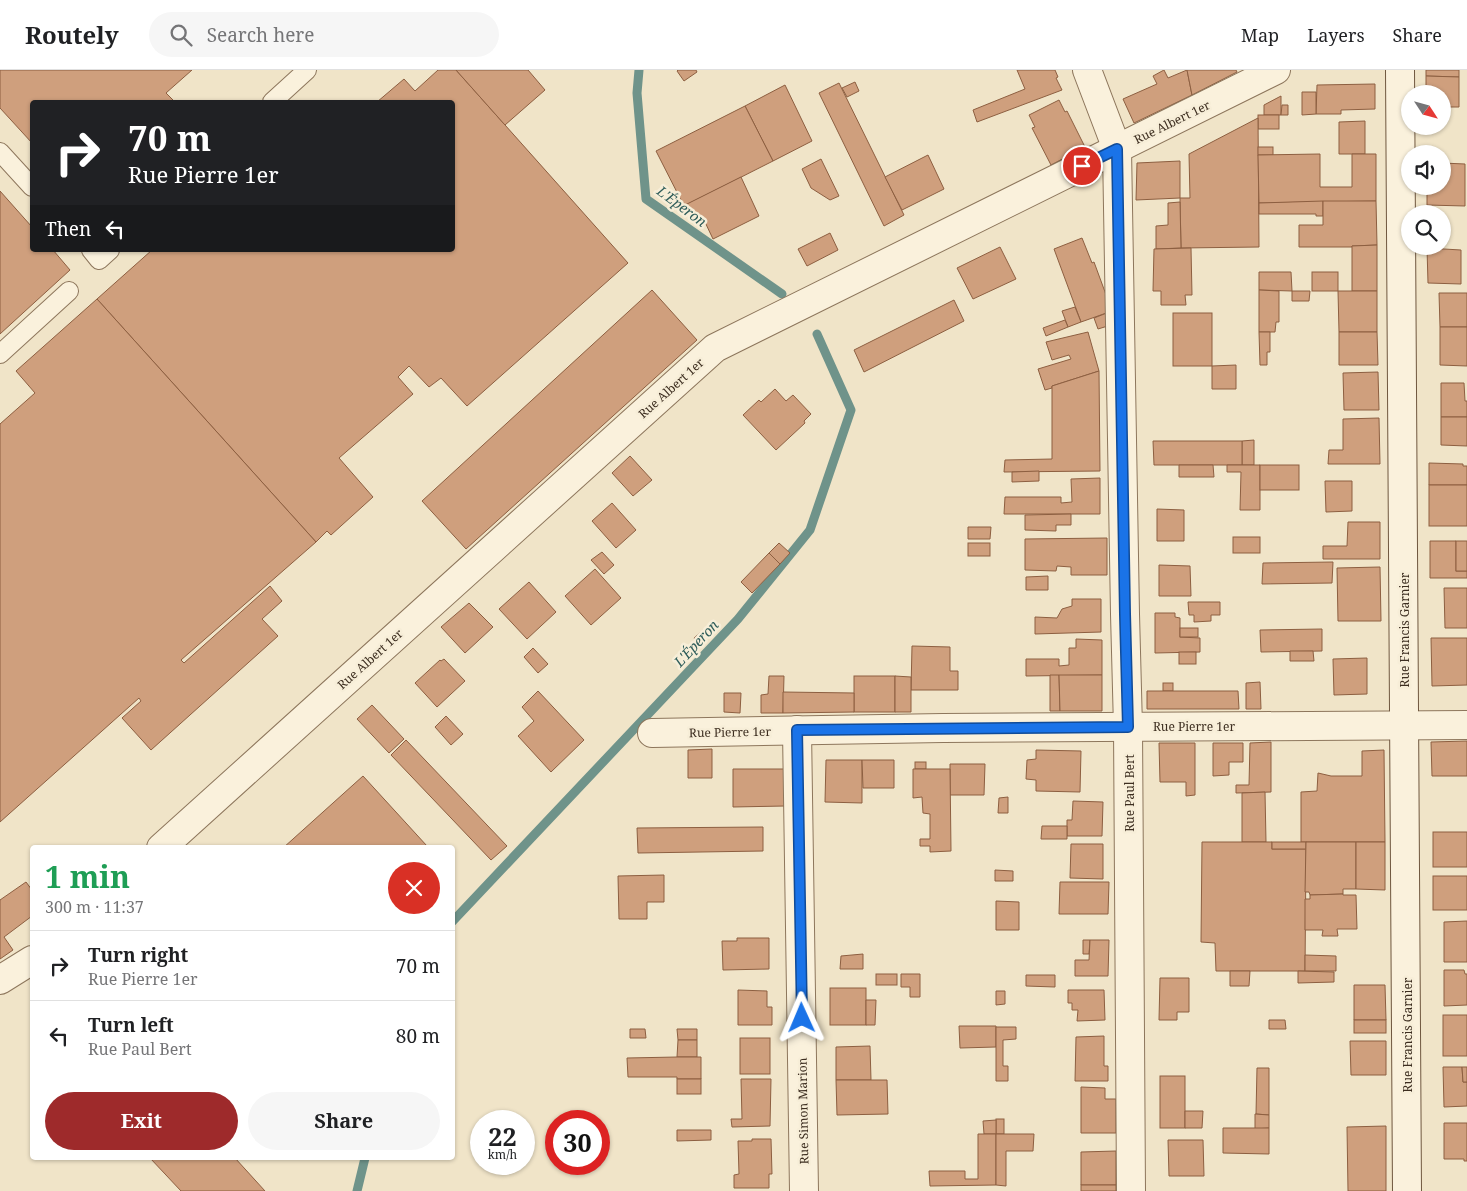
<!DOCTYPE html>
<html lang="en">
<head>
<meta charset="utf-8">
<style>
  :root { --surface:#fff; --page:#f6f6f6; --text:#202124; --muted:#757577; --line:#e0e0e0; --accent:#9e2a2b }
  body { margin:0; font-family:"Noto Serif",serif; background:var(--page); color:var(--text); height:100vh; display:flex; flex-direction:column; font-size:19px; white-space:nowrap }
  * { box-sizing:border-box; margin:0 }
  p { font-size:16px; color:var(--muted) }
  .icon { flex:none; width:28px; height:28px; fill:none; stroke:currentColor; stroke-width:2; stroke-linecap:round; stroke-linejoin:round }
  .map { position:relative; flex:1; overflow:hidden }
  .side { position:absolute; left:30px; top:775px; width:425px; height:315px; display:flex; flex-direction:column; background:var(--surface); border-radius:5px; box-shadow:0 1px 4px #0004 }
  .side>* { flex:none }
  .top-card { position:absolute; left:30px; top:30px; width:425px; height:152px; border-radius:5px; box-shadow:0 1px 4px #0004; background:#202124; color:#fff; overflow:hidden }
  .needle { width:32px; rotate:126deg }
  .controls { position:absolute; left:1401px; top:15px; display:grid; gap:10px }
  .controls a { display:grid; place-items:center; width:50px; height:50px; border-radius:50%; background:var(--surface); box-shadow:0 1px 4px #0004; font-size:25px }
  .speed { position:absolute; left:470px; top:1040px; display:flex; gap:10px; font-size:25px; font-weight:700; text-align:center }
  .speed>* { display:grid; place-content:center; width:65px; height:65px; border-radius:50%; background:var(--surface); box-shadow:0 1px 4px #0004; line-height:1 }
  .speed small { font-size:12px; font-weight:400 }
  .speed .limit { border:8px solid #d22; background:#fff; color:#111 }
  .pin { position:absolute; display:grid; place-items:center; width:42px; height:42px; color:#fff; margin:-21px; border:2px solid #fff; border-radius:50%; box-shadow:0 1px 5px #0007 }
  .me { position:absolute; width:55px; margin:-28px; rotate:359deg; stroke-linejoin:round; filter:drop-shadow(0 0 4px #0008) }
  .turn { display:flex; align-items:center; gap:18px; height:105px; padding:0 15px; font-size:22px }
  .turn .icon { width:65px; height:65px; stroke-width:2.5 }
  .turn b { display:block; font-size:35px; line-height:42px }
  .then { display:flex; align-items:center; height:48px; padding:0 15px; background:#0003; gap:10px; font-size:19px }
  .round { display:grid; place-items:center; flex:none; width:52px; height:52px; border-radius:26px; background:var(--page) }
  .summary { display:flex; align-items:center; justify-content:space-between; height:85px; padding:0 15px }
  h1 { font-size:30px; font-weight:700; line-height:38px; color:#1e9e55 }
  .cta { display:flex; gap:10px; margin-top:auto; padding:10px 15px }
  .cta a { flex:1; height:58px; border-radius:30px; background:var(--accent); color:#fff; font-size:20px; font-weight:700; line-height:58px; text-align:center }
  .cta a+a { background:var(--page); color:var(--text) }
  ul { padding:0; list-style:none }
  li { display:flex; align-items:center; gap:15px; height:70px; padding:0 15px; border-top:1px solid var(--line) }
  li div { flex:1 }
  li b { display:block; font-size:19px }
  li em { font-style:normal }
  header { display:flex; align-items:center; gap:30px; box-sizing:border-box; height:70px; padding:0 25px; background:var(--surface); border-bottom:1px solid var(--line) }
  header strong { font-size:24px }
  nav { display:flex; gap:28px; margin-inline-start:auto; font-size:18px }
  .search { width:350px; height:45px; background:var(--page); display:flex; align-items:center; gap:12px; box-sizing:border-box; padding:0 18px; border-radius:28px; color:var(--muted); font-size:19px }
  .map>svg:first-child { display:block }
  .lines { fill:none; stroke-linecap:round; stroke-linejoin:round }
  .stream { stroke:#6f938a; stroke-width:9 }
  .building { fill:#cf9f7d; stroke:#8d5f41 }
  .lane-casing { stroke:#8d765c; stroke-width:20 }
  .street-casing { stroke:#8d765c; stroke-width:30 }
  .secondary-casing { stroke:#6f573f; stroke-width:30 }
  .lane { stroke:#faf1dc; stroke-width:18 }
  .street { stroke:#faf1dc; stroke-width:28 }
  .secondary { stroke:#faf1dc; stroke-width:28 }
  .route-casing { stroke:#114b97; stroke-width:12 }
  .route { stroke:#1a73e8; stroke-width:9 }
  .labels { text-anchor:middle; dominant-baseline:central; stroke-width:5; stroke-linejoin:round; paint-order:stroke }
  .street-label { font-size:12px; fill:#3d2e20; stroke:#f7eed8 }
  .water-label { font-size:14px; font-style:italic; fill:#2f5d5a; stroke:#f7eed8 }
</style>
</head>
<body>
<header>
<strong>Routely</strong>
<div class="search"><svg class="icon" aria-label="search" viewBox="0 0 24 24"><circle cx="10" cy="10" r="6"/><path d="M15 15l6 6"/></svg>Search here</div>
<nav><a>Map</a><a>Layers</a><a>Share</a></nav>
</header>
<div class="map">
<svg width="1467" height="1121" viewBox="0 0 1467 1121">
  <rect width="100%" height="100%" fill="#f0e4c8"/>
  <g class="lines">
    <g class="stream">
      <polyline points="639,0 637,23 646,129 782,224"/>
      <polyline points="452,852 738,549 810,460 851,340 817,264"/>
      <polyline points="357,1121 365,1088"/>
    </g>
  </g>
  <g class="building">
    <polygon points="0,0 192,0 166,23 175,32 32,32 32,73 0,38"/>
    <polygon points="438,0 456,0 628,193 467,336 441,308 429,317 409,296 398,307 413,324 339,388 373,427 331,465 327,461 316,472 97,229 152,180 452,180 452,32 377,32 404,9 415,21"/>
    <polygon points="456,0 528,0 545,20 505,55"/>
    <polygon points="678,0 696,0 697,2 684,11 677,1"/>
    <polygon points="1017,0 1055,0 1058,7 1056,8 1062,20 977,52 973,40 1025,19"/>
    <polygon points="1164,0 1168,8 1187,0 1192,25 1134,53 1123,29 1157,14 1153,6"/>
    <polygon points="1187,0 1236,0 1237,2 1192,25"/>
    <polygon points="1426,0 1459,0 1459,7 1426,6"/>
    <polygon points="1426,6 1459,7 1459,37 1442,37 1442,24 1426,24"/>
    <polygon points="855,12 859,21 847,27 842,18"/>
    <polygon points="839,13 904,145 884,156 819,23"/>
    <polygon points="1375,14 1375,39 1341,40 1341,44 1316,44 1317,15"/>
    <polygon points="785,15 812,71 773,91 745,36"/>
    <polygon points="1302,22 1316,22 1316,44 1302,45"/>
    <polygon points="1281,26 1281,45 1264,45 1264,35"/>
    <polygon points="1059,30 1065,42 1067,41 1085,77 1051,95 1032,58 1035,57 1029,45"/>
    <polygon points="1282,35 1288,35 1288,45 1281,45"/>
    <polygon points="745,36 773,91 684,136 656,81"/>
    <rect x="1258" y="45" width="21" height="14"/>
    <polygon points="1258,48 1259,177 1181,178 1180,128 1190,128 1189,84"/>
    <polygon points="1365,51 1365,84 1339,84 1339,52"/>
    <rect x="1258" y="77" width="15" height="8"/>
    <polygon points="1320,84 1320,117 1352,117 1352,84 1376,84 1376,131 1259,133 1258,85"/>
    <polygon points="928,85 944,119 902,140 885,107"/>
    <polygon points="821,89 839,126 830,130 811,118 802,99"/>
    <polygon points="1180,91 1180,128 1136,130 1137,93"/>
    <polygon points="1442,93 1465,94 1465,136 1427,135 1427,116 1442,116"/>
    <polygon points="741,107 759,146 713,169 704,150 698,152 685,135"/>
    <polygon points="0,121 32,157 32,180 53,180 70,200 0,264"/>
    <polygon points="1323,131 1323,146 1316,146 1316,144 1259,144 1259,133"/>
    <polygon points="1323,131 1376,131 1377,175 1352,176 1352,177 1299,177 1299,155 1323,155"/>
    <polygon points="1180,132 1181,178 1156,179 1156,156 1168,155 1168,133"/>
    <polygon points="830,163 838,180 807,196 798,179"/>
    <polygon points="1082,168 1092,193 1094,192 1112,241 1081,252 1054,179"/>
    <polygon points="1377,175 1377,221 1352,221 1352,176"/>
    <polygon points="1000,177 1016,209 973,229 957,198"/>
    <polygon points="1191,178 1192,225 1185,225 1186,235 1161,235 1161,221 1153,221 1154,179"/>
    <polygon points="1427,178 1461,180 1461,214 1428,213"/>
    <polygon points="1259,202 1291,202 1292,221 1259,220"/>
    <rect x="1312" y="202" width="26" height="19"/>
    <polygon points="652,220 697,270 466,479 422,431"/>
    <polygon points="1259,220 1279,221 1279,252 1276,252 1275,262 1259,262"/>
    <polygon points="1292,221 1310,221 1309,231 1292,231"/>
    <polygon points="1338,221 1377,221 1377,262 1339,262"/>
    <polygon points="1439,223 1467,223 1467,257 1440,257"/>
    <polygon points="97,229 316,472 181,590 184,593 270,516 282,531 262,549 278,566 151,680 122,648 141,631 139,628 0,752 0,354 35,323 16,301"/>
    <polygon points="954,230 964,251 864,302 854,280"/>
    <polygon points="1075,237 1081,252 1068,257 1062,241"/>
    <polygon points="1112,241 1111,255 1098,259 1094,248"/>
    <rect x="1173" y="243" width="39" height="53"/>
    <polygon points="1065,250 1068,257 1046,266 1043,258"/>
    <polygon points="1440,257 1467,257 1467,296 1440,295"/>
    <polygon points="1088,262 1099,301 1052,316 1052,318 1045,320 1038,299 1071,289 1069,285 1052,290 1046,272"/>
    <polygon points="1259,262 1270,262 1270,282 1267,282 1267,295 1260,295"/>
    <polygon points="1339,262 1377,262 1378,295 1339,295"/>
    <polygon points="1236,295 1236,319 1212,319 1212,296"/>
    <polygon points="1099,301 1100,401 1004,402 1005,390 1052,389 1052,316"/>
    <polygon points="1378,302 1379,340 1344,340 1343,303"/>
    <polygon points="1441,313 1464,313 1465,331 1467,331 1467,347 1441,347"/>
    <polygon points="775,319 786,331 793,325 811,344 804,351 805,353 776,380 743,345 759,330 761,332"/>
    <polygon points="1441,347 1467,347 1467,376 1441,375"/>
    <polygon points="1379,348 1380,394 1328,394 1329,380 1343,380 1343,349"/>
    <polygon points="1254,370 1254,395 1242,395 1242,371"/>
    <polygon points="1153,371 1242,371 1242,395 1154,395"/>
    <polygon points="630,386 652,410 633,426 612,403"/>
    <polygon points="1429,393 1463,394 1463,396 1467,396 1467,415 1429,415"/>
    <polygon points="1179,395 1213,395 1214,407 1179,407"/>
    <polygon points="1227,395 1260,395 1260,440 1240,440 1241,402 1227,402"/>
    <rect x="1260" y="395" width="39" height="25"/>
    <polygon points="1039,401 1039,411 1012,412 1012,402"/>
    <polygon points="1100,408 1100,444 1004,444 1005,427 1061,427 1061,433 1072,432 1071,409"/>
    <polygon points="1325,411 1352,411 1352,441 1326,442"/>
    <rect x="1429" y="415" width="38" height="41"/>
    <polygon points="612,433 636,460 616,478 592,451"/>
    <polygon points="1157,439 1184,440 1184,471 1157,471"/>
    <polygon points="1071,444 1071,455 1056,455 1056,461 1025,460 1025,445"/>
    <polygon points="1348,452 1380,452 1380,489 1323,489 1323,476 1347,476"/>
    <polygon points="968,457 991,457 990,469 968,469"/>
    <rect x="1233" y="467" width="27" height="16"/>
    <polygon points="1107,468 1107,505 1071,505 1071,497 1057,496 1056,501 1025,500 1025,469"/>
    <polygon points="1430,471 1456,471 1456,501 1467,501 1467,508 1430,508"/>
    <rect x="1456" y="471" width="11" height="30"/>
    <polygon points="779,473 790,483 780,494 769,483"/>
    <rect x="968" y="473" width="22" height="13"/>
    <polygon points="602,482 614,495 604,504 591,490"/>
    <polygon points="769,483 780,494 752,523 741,512"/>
    <polygon points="1333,492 1332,513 1262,514 1263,493"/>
    <polygon points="1159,495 1190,496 1191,526 1159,526"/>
    <polygon points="1380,497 1381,551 1338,551 1337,498"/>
    <polygon points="595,499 621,528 591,555 565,526"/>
    <polygon points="1048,506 1048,520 1026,520 1026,507"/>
    <polygon points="529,512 556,542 527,569 499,539"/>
    <polygon points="1444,518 1467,518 1467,558 1445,558"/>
    <polygon points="1072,529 1101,529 1101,562 1035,564 1035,547 1057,548 1062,539 1072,536"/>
    <polygon points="1188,532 1220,532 1220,545 1211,545 1211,551 1194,552 1194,545 1189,545"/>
    <polygon points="469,533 493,557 465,583 441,557"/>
    <polygon points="1155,543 1175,543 1175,547 1180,548 1180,567 1200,568 1200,582 1155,583"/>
    <rect x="1180" y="558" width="18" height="9"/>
    <polygon points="1322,559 1322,581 1261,582 1260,560"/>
    <polygon points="702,561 706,566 698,573 694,568"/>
    <polygon points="1431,568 1467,568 1467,615 1432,616"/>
    <polygon points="1076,569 1102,570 1102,605 1026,606 1026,589 1059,589 1059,596 1069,595 1069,578 1076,578"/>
    <polygon points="912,576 950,577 950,601 958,601 958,620 911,620"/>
    <polygon points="533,578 548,594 538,603 524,587"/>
    <polygon points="1290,581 1313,581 1314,591 1290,591"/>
    <rect x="1179" y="582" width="17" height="12"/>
    <polygon points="1367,588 1367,624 1334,625 1333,589"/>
    <polygon points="444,589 465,611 437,637 415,613 440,590 441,591"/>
    <polygon points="1050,605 1059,605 1060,641 1050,641"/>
    <polygon points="1059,605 1102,605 1102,641 1060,641"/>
    <polygon points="769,606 784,606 783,643 761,643 761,625 768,624"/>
    <rect x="854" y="606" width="41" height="36"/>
    <polygon points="895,606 911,607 911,642 895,642"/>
    <polygon points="1260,612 1261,639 1246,639 1246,613"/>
    <rect x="1163" y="613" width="10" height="8"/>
    <polygon points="538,621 584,670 551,702 518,666 534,651 522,637"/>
    <polygon points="1147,621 1238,621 1239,639 1147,639"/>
    <polygon points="783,622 854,623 854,642 783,643"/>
    <polygon points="724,623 741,623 740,643 724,642"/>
    <polygon points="372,635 404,669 389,683 357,649"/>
    <polygon points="446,646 463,664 451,675 435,657"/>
    <polygon points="406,670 507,776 491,790 391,685"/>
    <polygon points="1467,671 1467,706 1432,706 1431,672"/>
    <polygon points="1271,672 1271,722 1236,723 1236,715 1249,715 1250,673"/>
    <polygon points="1159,673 1195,673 1195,725 1186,726 1186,712 1160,712"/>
    <polygon points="1213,673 1243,673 1243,692 1229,692 1229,705 1213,706"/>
    <polygon points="712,679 712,708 688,708 688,680"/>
    <polygon points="1036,680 1081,681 1080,722 1036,721 1036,710 1026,709 1027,690 1036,689"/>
    <polygon points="1384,680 1385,772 1301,772 1301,722 1317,721 1318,703 1331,706 1362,706 1362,681"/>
    <polygon points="826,690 862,690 862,733 825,732"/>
    <polygon points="862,690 894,690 894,718 863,718"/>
    <rect x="915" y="692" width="11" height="7"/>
    <polygon points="950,694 985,694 984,725 950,725"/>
    <polygon points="733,699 785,699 785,736 733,737"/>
    <polygon points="913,699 950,699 951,781 930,782 930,776 920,776 920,769 930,769 930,744 923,743 922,727 913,728"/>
    <polygon points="363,706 427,776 425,778 283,778"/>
    <polygon points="1265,722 1266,772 1242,772 1242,723"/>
    <polygon points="1008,727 1008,743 998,743 999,728"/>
    <polygon points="1073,731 1103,732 1102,766 1067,766 1067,750 1072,750"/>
    <polygon points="1042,756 1067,756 1067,769 1041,769"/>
    <polygon points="763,757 763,781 638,783 637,758"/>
    <rect x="1433" y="762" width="34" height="35"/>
    <polygon points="1202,772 1272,772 1272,779 1306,779 1305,901 1216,901 1215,873 1201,872"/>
    <rect x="1272" y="772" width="34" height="7"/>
    <polygon points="1306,772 1356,772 1356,819 1343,819 1343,824 1310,825 1309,822 1305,822"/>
    <polygon points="1356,772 1385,772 1385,820 1356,819"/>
    <polygon points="1071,774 1103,774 1103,809 1070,808"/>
    <polygon points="995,800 1013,801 1013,811 995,811"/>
    <polygon points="664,805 664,832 647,832 647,849 619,849 618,806"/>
    <rect x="1433" y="806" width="34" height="34"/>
    <polygon points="26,812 32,820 32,846 4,867 13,880 0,889 0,830"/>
    <polygon points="1060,812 1109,812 1108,844 1059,844"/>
    <polygon points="1343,824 1343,825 1356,825 1357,859 1337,859 1338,866 1322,866 1323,860 1305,860 1305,829 1310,829 1310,825"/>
    <polygon points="996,831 1019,832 1019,860 996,860"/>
    <polygon points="1467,851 1467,892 1444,892 1444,852"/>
    <polygon points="737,868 769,868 769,899 723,900 722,871 737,871"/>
    <polygon points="1083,870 1090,870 1089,884 1083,884"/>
    <polygon points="1090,870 1109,870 1108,906 1075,906 1075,890 1089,890"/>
    <polygon points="863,884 863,899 840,899 841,886"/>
    <polygon points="1305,885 1336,886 1336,901 1305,901"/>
    <polygon points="1444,900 1464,900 1465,904 1467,904 1467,935 1444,936"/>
    <polygon points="1230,901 1250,901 1249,916 1230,916"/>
    <polygon points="1298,901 1334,902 1334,912 1298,913"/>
    <rect x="876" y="904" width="21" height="11"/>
    <polygon points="901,904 920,904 920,927 910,927 910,917 901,917"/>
    <polygon points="1026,905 1055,905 1055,917 1026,916"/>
    <polygon points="1160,908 1189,908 1189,942 1177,942 1177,950 1159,950"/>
    <polygon points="1354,915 1385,915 1386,950 1354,950"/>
    <rect x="830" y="918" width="36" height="37"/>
    <polygon points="738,920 767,921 767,937 772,937 772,955 738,955"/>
    <polygon points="1068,920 1104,920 1105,950 1077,951 1078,940 1072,940 1072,933 1068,933"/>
    <polygon points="996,921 1005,921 1005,934 996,935"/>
    <polygon points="866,930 876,930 875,955 866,955"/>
    <rect x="1443" y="945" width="24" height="41"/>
    <polygon points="1269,950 1285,950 1286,959 1269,959"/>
    <rect x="1354" y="950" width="32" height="13"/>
    <polygon points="959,956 996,956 996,977 960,978"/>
    <polygon points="996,957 1016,957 1016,969 1003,970 1003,996 1008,996 1008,1011 996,1011"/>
    <polygon points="630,959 645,959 646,968 630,968"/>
    <polygon points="677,959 697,959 697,970 678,970"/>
    <polygon points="1104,966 1104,996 1108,996 1108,1011 1075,1011 1076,967"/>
    <rect x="740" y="968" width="30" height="36"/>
    <polygon points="678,970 697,970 697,987 677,987"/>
    <polygon points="1350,971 1386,971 1386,1005 1351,1005"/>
    <polygon points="870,976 871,1010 836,1010 836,977"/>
    <polygon points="677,987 701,987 701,1009 677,1009 677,1007 628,1007 627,988"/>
    <polygon points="1443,997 1462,997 1463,1012 1467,1012 1467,1036 1444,1037"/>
    <polygon points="1462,997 1467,997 1467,1012 1463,1012"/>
    <polygon points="1257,998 1269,998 1269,1045 1256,1044"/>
    <rect x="1160" y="1006" width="25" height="52"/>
    <rect x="677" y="1009" width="24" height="15"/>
    <polygon points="741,1009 771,1009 770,1056 732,1057 731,1049 742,1049"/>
    <polygon points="836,1010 887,1010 888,1044 837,1045"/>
    <polygon points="1081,1017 1105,1018 1105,1029 1116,1029 1116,1063 1081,1063"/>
    <polygon points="1185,1041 1203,1041 1202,1058 1185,1058"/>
    <polygon points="1255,1044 1269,1045 1269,1058 1255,1059"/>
    <rect x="996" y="1049" width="8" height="15"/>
    <polygon points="996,1050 996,1064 984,1064 983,1051"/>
    <polygon points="1444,1053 1467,1053 1467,1091 1464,1091 1464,1089 1444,1089"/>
    <polygon points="1386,1056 1386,1121 1348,1121 1347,1057"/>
    <polygon points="1223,1058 1269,1058 1269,1084 1223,1083"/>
    <polygon points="677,1060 711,1060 711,1070 677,1071"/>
    <polygon points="978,1064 996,1064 996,1115 930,1116 929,1101 965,1101 965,1109 978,1109"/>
    <polygon points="996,1064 1034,1064 1033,1081 1006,1081 1006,1116 996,1115"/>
    <polygon points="752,1069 771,1069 772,1104 769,1104 769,1118 734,1118 734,1105 739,1104 738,1071 752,1071"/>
    <polygon points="1168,1070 1203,1070 1204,1106 1169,1106"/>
    <polygon points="1116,1081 1116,1115 1081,1115 1081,1082"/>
    <polygon points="150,1088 235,1088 265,1121 181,1121"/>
    <rect x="1081" y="1115" width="35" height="6"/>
  </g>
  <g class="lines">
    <defs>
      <g id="lane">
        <polyline points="272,32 307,0"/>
        <polyline points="0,82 32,117"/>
        <polyline points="91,180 99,190 110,180"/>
        <polyline points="0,284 69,221"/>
      </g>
      <g id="street">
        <polyline points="1087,0 1117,79 1125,544 1128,657 1131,1121"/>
        <polyline points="797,660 804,1121"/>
        <polyline points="652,663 943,658 1467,655"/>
        <polyline points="161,778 715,278 1276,0"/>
        <polyline points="0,910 32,890"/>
      </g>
      <polyline id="secondary" points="1400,0 1407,1121"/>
    </defs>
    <use href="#lane" class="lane-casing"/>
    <use href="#street" class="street-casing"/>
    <use href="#secondary" class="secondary-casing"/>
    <use href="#lane" class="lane"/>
    <use href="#street" class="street"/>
    <use href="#secondary" class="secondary"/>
  </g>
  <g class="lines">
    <defs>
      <polyline id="route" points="802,948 797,660 1128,657 1125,544 1117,79 1082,96"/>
    </defs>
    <use href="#route" class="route-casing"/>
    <use href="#route" class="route"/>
  </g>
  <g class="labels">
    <g class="street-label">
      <text transform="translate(1172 52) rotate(-26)">Rue Albert 1er</text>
      <text transform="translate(671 318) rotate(-42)">Rue Albert 1er</text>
      <text transform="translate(1404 560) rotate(-90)">Rue Francis Garnier</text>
      <text transform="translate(370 589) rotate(-42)">Rue Albert 1er</text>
      <text x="1194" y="656">Rue Pierre 1er</text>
      <text transform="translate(730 662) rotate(-1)">Rue Pierre 1er</text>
      <text transform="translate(1129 723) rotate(-90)">Rue Paul Bert</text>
      <text transform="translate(1407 965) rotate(-90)">Rue Francis Garnier</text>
      <text transform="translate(803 1041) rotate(-91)">Rue Simon Marion</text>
    </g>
    <g class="water-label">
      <text transform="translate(682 136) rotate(37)">L'Éperon</text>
      <text transform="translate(696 573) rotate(-47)">L'Éperon</text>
    </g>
  </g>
</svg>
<div class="controls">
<a><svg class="needle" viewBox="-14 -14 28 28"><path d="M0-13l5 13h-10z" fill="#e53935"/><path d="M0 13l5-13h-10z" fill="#757577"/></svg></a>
<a><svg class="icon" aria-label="sound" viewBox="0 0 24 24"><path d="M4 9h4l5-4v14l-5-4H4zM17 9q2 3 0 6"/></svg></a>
<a><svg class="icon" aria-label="search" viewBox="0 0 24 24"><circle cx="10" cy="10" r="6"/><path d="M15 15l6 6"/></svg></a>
</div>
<div class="speed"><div>22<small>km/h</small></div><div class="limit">30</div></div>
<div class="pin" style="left:1082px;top:96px;background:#d93025"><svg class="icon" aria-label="arrive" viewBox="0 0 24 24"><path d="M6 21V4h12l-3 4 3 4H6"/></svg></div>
<svg class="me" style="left:802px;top:948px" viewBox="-20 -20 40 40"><path d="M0-17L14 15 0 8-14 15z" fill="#1a73e8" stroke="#fff" stroke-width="4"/></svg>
<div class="top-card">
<div class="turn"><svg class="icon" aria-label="right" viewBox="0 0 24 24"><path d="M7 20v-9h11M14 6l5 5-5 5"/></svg><div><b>70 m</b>Rue Pierre 1er</div></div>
<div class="then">Then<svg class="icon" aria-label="left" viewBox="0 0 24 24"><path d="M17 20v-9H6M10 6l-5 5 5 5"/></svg></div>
</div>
<section class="side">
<div class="summary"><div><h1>1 min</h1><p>300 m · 11:37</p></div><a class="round" style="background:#d93025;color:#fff"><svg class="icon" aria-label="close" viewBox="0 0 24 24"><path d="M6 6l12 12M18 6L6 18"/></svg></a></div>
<ul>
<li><svg class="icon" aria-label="right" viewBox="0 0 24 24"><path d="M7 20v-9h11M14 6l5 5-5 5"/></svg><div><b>Turn right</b><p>Rue Pierre 1er</p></div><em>70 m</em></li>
<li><svg class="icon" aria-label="left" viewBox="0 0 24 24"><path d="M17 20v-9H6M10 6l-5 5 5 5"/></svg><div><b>Turn left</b><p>Rue Paul Bert</p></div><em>80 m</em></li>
</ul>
<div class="cta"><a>Exit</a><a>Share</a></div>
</section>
</div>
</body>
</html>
